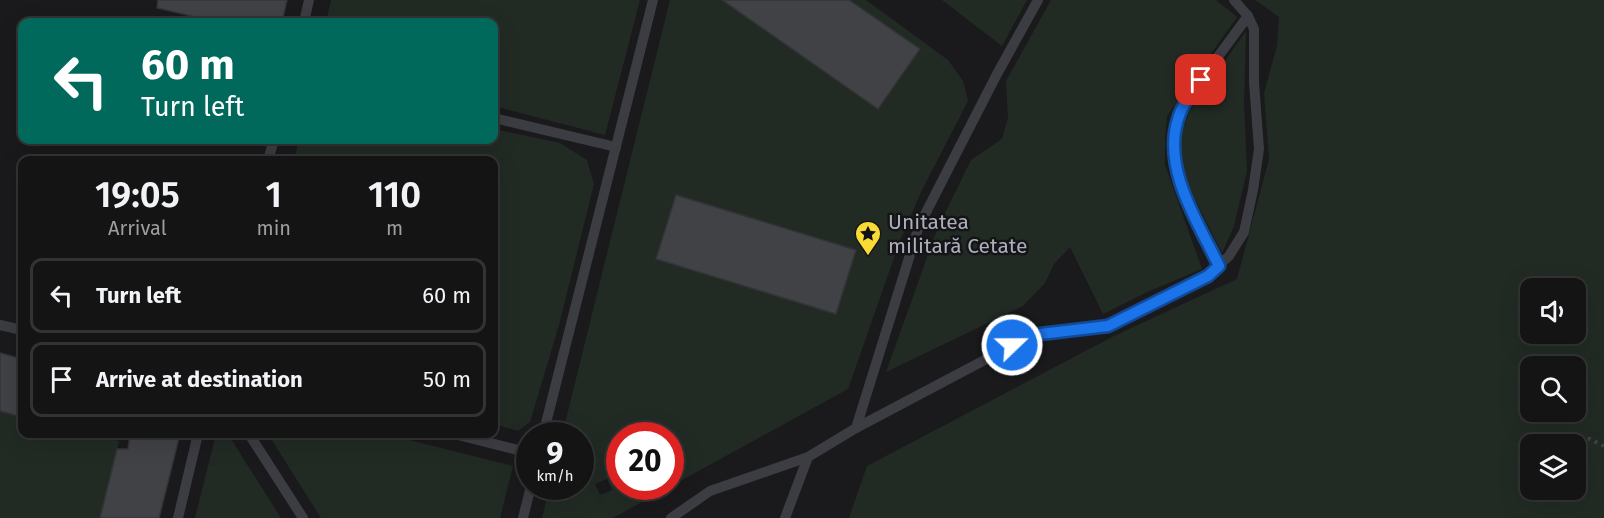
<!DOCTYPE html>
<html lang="en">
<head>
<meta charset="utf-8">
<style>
  :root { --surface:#141415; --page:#1d1d1e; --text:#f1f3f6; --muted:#9d9ea0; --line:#333334 }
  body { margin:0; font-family:"Fira Sans",sans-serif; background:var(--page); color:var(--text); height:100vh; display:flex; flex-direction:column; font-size:22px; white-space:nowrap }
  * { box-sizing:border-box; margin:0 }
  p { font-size:20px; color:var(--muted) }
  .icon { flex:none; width:33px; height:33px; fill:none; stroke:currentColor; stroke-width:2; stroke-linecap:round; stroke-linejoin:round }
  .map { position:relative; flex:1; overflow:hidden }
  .drawer { position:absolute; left:18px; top:156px; width:480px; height:282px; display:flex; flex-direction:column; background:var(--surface); border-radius:12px; box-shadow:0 6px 24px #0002,0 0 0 2px var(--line) }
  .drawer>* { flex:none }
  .banner { position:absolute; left:18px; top:18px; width:480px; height:126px; border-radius:12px; box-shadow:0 6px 24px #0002,0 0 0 2px var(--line); background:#00695c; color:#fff; overflow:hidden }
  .fabs { position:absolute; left:1520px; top:278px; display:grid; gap:12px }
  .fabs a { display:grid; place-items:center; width:66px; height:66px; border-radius:12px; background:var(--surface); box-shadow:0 6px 24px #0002,0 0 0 2px var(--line); font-size:30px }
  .speed { position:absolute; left:516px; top:422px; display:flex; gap:12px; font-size:30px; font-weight:700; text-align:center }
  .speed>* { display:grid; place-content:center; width:78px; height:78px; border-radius:50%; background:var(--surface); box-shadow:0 6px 24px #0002,0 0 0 2px var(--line); line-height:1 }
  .speed small { font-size:15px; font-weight:400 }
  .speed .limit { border:9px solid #d22; background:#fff; color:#111 }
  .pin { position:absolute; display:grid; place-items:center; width:51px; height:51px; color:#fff; margin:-26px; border-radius:12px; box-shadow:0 3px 9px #0006 }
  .me { position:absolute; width:66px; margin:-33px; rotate:68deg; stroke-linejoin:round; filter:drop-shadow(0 0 4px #0008) }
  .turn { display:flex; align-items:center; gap:21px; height:126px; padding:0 24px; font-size:27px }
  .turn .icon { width:78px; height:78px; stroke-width:2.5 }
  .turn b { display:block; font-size:42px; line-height:51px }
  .eta { display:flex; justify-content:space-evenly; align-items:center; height:102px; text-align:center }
  .eta b { font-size:36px; font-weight:600; line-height:42px }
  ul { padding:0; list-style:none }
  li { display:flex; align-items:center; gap:18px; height:75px; margin:0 12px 9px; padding:0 12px; border:3px solid var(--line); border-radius:12px }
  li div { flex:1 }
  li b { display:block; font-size:22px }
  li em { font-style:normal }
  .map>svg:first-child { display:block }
  .green { fill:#212b24; fill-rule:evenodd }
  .building { fill:#414246; stroke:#343338; stroke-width:1.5 }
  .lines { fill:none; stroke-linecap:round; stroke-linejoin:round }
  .path { stroke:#404148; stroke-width:4; stroke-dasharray:3 4.5; stroke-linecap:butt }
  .lane { stroke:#3c3c43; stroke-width:10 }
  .route-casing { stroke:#114b97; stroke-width:15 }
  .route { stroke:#1a73e8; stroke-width:10 }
  .labels { text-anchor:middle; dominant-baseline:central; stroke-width:5; stroke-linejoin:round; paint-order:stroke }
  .poi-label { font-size:21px; fill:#acaebc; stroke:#151517; text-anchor:start }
</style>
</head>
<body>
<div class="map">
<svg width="1604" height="518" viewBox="0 0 1604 518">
  <rect width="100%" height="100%" fill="#1a1a1c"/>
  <g class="green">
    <polygon points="331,0 640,0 605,135 494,106 494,22 326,22"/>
    <path d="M670 0H726L725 2 878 109 920 49 849 0H866L948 60 963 81 968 101 922 190 901 238 848 389 613 518H542L550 486H580V435H562ZM676 195 855 250 656 258ZM620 435H670V486H620ZM607 479 612 490 600 495 595 484Z"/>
    <polygon points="942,0 1027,0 1002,46"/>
    <polygon points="1051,0 1216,0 1237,17 1167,116 1165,139 1165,165 1202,269 1147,292 1103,314 1070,247 1054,264 1045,283 1023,306 886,372 938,227 971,160 1002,139 1008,118 1006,81"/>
    <path d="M1255 0H1604V518H849L867 466 1114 336 1237 279 1269 159 1264 93 1277 46 1279 17ZM1530 288H1575V333H1530ZM1530 366H1575V411H1530ZM1530 444H1575V489H1530Z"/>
    <polygon points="1246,31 1244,104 1247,171 1234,226 1222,253 1187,183 1180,157 1181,133 1190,111"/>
    <polygon points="494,129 560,143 587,160 594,184 559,325 530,422 518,431 494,424 494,160 294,160 299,140 494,140"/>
    <polygon points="0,411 22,417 22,434 91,434 119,441 100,518 0,518"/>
    <polygon points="216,434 228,434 281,518 195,518"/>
    <polygon points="268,434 385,434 513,466 500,518 321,518"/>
  </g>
  <g class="building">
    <polygon points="158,0 287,0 282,22 217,22 157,8"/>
    <polygon points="722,0 849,0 920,49 878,109"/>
    <polygon points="676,195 856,250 836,314 656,259"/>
    <polygon points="0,353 22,359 22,417 0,411"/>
    <polygon points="130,434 180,434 159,518 100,518 117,449 128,449"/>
  </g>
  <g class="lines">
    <g class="path">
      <polyline points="1547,444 1555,435 1590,439 1604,446"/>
      <polyline points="1527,466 1530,463"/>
    </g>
    <g class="lane">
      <polyline points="304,22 309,0"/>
      <polyline points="494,118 616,147"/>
      <polyline points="268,160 274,140"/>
      <polyline points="1219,266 1183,192 1175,169 1173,144 1178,118 1189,96 1248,16"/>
      <polyline points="0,325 22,330"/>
      <polyline points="856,428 919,226 997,74 1038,0"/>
      <polyline points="249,434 303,518"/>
      <polyline points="454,434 530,453"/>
      <polyline points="543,435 653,0"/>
      <polyline points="178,518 198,434"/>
      <polyline points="523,518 531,486"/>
      <polyline points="671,518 710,491 808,457 856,428 1032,335 1108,326 1208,275 1229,256 1244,232 1253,190 1259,149 1254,82 1254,29 1248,16 1234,0"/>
      <polyline points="785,518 808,457"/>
    </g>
  </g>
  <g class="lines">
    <defs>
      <path id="route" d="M1012 345 1032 335 1108 326 1208 276 1219 266C1198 222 1162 169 1178 119 1182 105 1192 92 1201 80"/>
    </defs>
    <use href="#route" class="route-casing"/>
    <use href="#route" class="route"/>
  </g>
  <defs>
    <symbol id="sight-pin" viewBox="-11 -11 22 30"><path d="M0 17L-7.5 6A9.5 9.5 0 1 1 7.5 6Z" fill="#fada34" stroke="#151517"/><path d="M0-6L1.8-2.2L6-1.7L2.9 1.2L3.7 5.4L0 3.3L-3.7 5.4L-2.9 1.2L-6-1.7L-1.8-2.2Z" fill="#111"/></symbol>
  </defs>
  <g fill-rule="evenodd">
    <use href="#sight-pin" x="853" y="219" width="30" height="40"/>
  </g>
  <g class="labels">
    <g class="poi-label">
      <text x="888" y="222">Unitatea<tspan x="888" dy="24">militară Cetate</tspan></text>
    </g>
  </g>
</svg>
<div class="fabs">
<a><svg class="icon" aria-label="sound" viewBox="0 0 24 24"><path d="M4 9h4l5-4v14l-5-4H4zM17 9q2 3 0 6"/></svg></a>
<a><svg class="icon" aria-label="search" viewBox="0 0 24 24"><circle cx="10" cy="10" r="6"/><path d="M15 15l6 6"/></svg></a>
<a><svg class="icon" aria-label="layers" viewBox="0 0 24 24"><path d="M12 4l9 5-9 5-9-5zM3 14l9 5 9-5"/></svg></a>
</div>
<div class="speed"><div>9<small>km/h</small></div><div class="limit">20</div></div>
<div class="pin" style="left:1201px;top:80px;background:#d93025"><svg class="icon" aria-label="arrive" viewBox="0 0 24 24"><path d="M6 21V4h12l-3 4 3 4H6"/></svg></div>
<svg class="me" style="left:1012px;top:345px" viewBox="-20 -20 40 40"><circle r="17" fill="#1a73e8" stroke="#fff" stroke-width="3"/><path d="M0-11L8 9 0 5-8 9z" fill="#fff"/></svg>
<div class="banner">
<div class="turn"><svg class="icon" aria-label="left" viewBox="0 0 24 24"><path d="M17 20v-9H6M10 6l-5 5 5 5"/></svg><div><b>60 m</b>Turn left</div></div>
</div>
<section class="drawer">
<div class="eta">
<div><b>19:05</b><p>Arrival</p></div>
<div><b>1</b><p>min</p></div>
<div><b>110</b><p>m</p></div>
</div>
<ul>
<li><svg class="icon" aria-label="left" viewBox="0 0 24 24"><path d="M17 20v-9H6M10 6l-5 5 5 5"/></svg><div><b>Turn left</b></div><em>60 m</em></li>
<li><svg class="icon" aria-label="arrive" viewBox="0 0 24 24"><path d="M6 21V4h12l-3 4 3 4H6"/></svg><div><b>Arrive at destination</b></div><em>50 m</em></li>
</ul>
</section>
</div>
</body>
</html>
